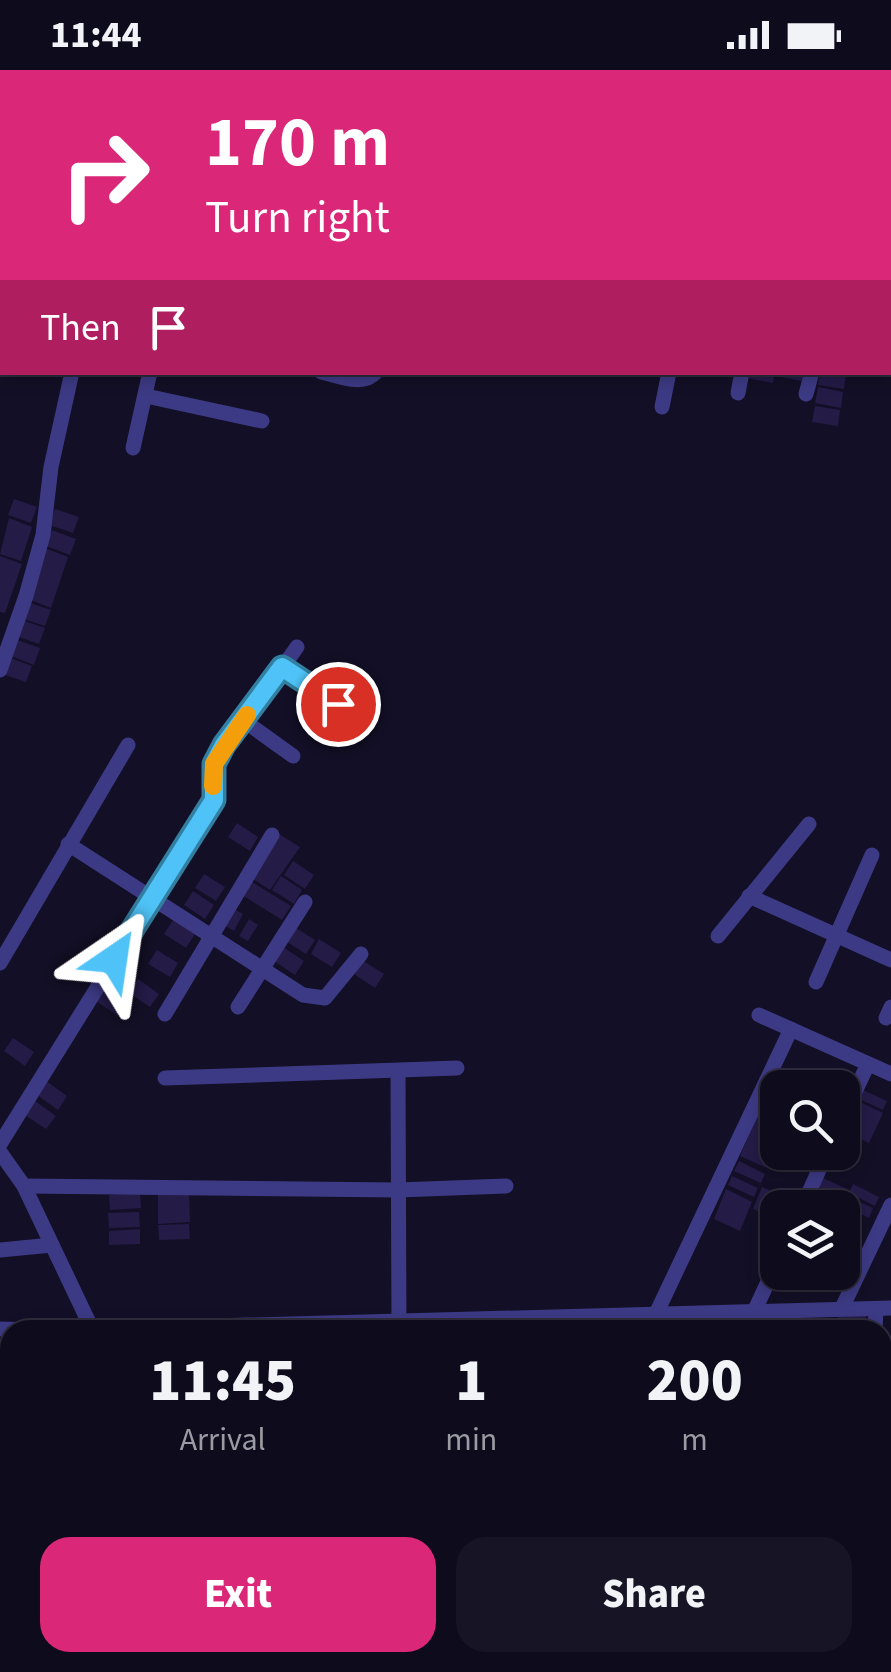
<!DOCTYPE html>
<html lang="en">
<head>
<meta charset="utf-8">
<style>
  :root { --surface:#0e0b1c; --page:#171425; --text:#f1f3f6; --muted:#9b9ba3; --line:#2e2b3b; --accent:#db2777 }
  body { margin:0; font-family:"Source Sans 3",sans-serif; background:var(--page); color:var(--text); height:100vh; display:flex; flex-direction:column; font-size:38px; white-space:nowrap }
  * { box-sizing:border-box; margin:0 }
  p { font-size:32px; color:var(--muted) }
  .icon { flex:none; width:55px; height:55px; fill:none; stroke:currentColor; stroke-width:2; stroke-linecap:round; stroke-linejoin:round }
  .map { position:relative; flex:1; overflow:hidden }
  .sheet { position:absolute; left:0px; top:1250px; width:892px; height:352px; display:flex; flex-direction:column; background:var(--surface); border-radius:30px 30px 0 0; box-shadow:0 5px 15px #0003,0 0 0 2px var(--line) }
  .sheet>* { flex:none }
  .top-card { position:absolute; left:0px; top:0px; width:892px; height:305px; box-shadow:0 5px 15px #0003,0 0 0 2px var(--line); background:#db2777; color:#fff; overflow:hidden }
  .controls { position:absolute; left:760px; top:1000px; display:grid; gap:20px }
  .controls a { display:grid; place-items:center; width:100px; height:100px; border-radius:20px; background:var(--surface); box-shadow:0 5px 15px #0003,0 0 0 2px var(--line); font-size:50px }
  .pin { position:absolute; display:grid; place-items:center; width:85px; height:85px; color:#fff; margin:-42px; border:5px solid #fff; border-radius:50%; box-shadow:0 2px 10px #0007 }
  .me { position:absolute; width:110px; margin:-55px; rotate:32deg; stroke-linejoin:round; filter:drop-shadow(0 0 8px #0008) }
  .turn { display:flex; align-items:center; gap:35px; height:210px; padding:0 40px; font-size:45px }
  .turn .icon { width:130px; height:130px; stroke-width:2.5 }
  .turn b { display:block; font-size:70px; line-height:85px }
  .then { display:flex; align-items:center; height:95px; padding:0 40px; background:#0003; gap:20px; font-size:38px }
  .eta { display:flex; justify-content:space-evenly; align-items:center; height:170px; text-align:center }
  .eta b { font-size:60px; font-weight:800; line-height:70px }
  .action { display:flex; gap:20px; margin-top:auto; padding:20px 40px }
  .action a { flex:1; height:115px; border-radius:30px; background:var(--accent); color:#fff; font-size:40px; font-weight:800; line-height:115px; text-align:center }
  .action a+a { background:var(--page); color:var(--text) }
  .status { display:flex; justify-content:space-between; align-items:center; height:70px; padding:0 50px; background:var(--surface); direction:ltr }
  .status svg { height:28px; fill:currentColor }
  .map>svg:first-child { display:block }
  .building { fill:#241b47 }
  .lines { fill:none; stroke-linecap:round; stroke-linejoin:round }
  .minor { stroke:#3d3a85; stroke-width:15 }
  .route-casing { stroke:#337fa1; stroke-width:25 }
  .route { stroke:#4fc3f7; stroke-width:18 }
  .slow { stroke:#f59e0b; stroke-width:18 }
</style>
</head>
<body>
<div class="status"><b>11:44</b><svg viewBox="0 0 49 12"><path d="M0 12V9h3v3zM5 12V6h3v6zM10 12V3h3v9zM15 12V0h3v12zM26 1h20v11H26zM47 4h2v5h-2z"/></svg></div>
<div class="map">
<svg width="891" height="1602" viewBox="0 0 891 1602">
  <rect width="100%" height="100%" fill="#130f26"/>
  <g class="building">
    <polygon points="748,302 775,302 773,313 747,308"/>
    <polygon points="777,302 803,302 802,311 776,306"/>
    <polygon points="820,302 846,304 844,319 818,315"/>
    <polygon points="818,317 843,322 841,338 815,333"/>
    <polygon points="815,336 840,340 838,356 812,352"/>
    <polygon points="14,429 37,437 31,453 8,445"/>
    <polygon points="55,439 79,447 73,463 49,455"/>
    <polygon points="9,448 32,457 21,491 0,484"/>
    <polygon points="52,460 76,469 70,485 46,476"/>
    <polygon points="45,478 68,487 51,538 28,529"/>
    <polygon points="0,486 22,494 5,543 0,542"/>
    <polygon points="27,532 51,540 45,556 21,548"/>
    <polygon points="22,550 45,558 39,574 16,566"/>
    <polygon points="17,570 40,578 34,595 11,586"/>
    <polygon points="8,587 32,596 26,612 2,604"/>
    <polygon points="237,753 258,767 250,781 228,767"/>
    <polygon points="279,764 300,777 270,820 248,806"/>
    <polygon points="293,791 314,805 305,819 284,805"/>
    <polygon points="204,804 225,817 216,831 195,818"/>
    <polygon points="281,806 302,820 294,834 272,820"/>
    <polygon points="247,809 291,836 282,850 239,823"/>
    <polygon points="193,821 214,835 205,849 184,835"/>
    <polygon points="234,839 243,844 234,861 224,855"/>
    <polygon points="249,849 258,855 248,871 239,866"/>
    <polygon points="173,850 195,864 186,878 164,864"/>
    <polygon points="293,856 315,870 306,884 284,870"/>
    <polygon points="319,869 341,883 332,897 311,884"/>
    <polygon points="283,877 304,891 295,905 274,891"/>
    <polygon points="157,880 178,893 170,907 148,894"/>
    <polygon points="362,890 384,904 375,918 354,904"/>
    <polygon points="138,909 159,924 150,937 129,923"/>
    <polygon points="106,917 127,932 117,945 96,931"/>
    <polygon points="13,968 34,982 25,996 4,981"/>
    <polygon points="46,1011 67,1026 58,1040 37,1025"/>
    <polygon points="861,1019 887,1031 883,1040 857,1028"/>
    <polygon points="856,1030 883,1043 869,1073 843,1060"/>
    <polygon points="35,1031 56,1046 46,1059 25,1045"/>
    <polygon points="758,1045 778,1054 778,1074 767,1098 740,1086"/>
    <polygon points="739,1091 765,1104 761,1113 734,1101"/>
    <polygon points="732,1106 758,1118 754,1127 728,1115"/>
    <polygon points="821,1107 847,1119 843,1128 817,1116"/>
    <polygon points="853,1114 879,1127 875,1136 849,1123"/>
    <polygon points="762,1117 787,1128 783,1138 778,1138 778,1149 753,1139"/>
    <polygon points="726,1119 752,1132 740,1161 714,1149"/>
    <polygon points="189,1121 190,1152 158,1154 158,1123"/>
    <polygon points="140,1123 141,1138 110,1140 109,1125"/>
    <polygon points="847,1126 873,1138 869,1148 843,1135"/>
    <polygon points="139,1142 140,1157 109,1158 108,1143"/>
    <polygon points="189,1154 190,1169 159,1170 158,1155"/>
    <polygon points="140,1159 140,1174 109,1175 109,1161"/>
    <polygon points="838,1239 866,1240 866,1260 838,1260"/>
  </g>
  <g class="lines">
    <g class="minor">
      <polyline points="84,0 97,2"/>
      <polyline points="49,2 49,0"/>
      <polyline points="135,2 135,0"/>
      <polyline points="210,2 211,0"/>
      <polyline points="289,2 290,0"/>
      <polyline points="366,2 366,0"/>
      <polyline points="437,2 438,0"/>
      <polyline points="513,2 514,0"/>
      <polyline points="588,2 589,0"/>
      <polyline points="660,2 660,0"/>
      <polyline points="734,2 734,0"/>
      <polyline points="0,247 2,234"/>
      <path d="M321 302C339 306 363 317 376 302"/>
      <polyline points="738,323 742,302"/>
      <polyline points="806,324 812,302"/>
      <polyline points="146,326 262,351"/>
      <polyline points="662,337 669,302"/>
      <polyline points="133,378 150,302"/>
      <polyline points="283,597 338,634"/>
      <polyline points="0,600 26,526 43,465 51,397 72,302"/>
      <polyline points="243,650 293,686"/>
      <polyline points="68,774 303,925 325,928 361,884"/>
      <polyline points="749,826 891,890"/>
      <polyline points="718,866 809,754"/>
      <polyline points="0,893 128,675"/>
      <polyline points="816,912 872,785"/>
      <polyline points="238,937 305,832"/>
      <polyline points="165,944 272,765"/>
      <polyline points="759,945 891,1004"/>
      <polyline points="886,948 891,937"/>
      <polyline points="398,1001 399,1260"/>
      <polyline points="165,1008 457,998"/>
      <polyline points="842,1049 868,994"/>
      <polyline points="0,1074 214,730 214,694 297,577"/>
      <polyline points="0,1082 24,1116 92,1259"/>
      <polyline points="24,1116 398,1120 506,1116"/>
      <polyline points="802,1138 827,1082"/>
      <polyline points="0,1180 52,1175"/>
      <polyline points="842,1238 891,1135"/>
      <polyline points="754,1242 778,1190"/>
      <polyline points="655,1246 791,959"/>
      <polyline points="0,1259 41,1260"/>
      <polyline points="63,1260 891,1238"/>
      <polyline points="875,1260 876,1239"/>
      <polyline points="58,1592 58,1602"/>
      <polyline points="133,1592 134,1602"/>
      <polyline points="215,1592 216,1602"/>
      <polyline points="291,1592 292,1602"/>
      <polyline points="379,1592 380,1602"/>
      <polyline points="443,1592 443,1602"/>
      <polyline points="532,1592 533,1602"/>
      <polyline points="642,1592 642,1602"/>
      <polyline points="748,1592 749,1602"/>
      <polyline points="875,1592 875,1602"/>
    </g>
  </g>
  <g class="lines">
    <defs>
      <polyline id="route" points="114,889 214,730 214,694 224,675 282,597 338,634"/>
    </defs>
    <use href="#route" class="route-casing"/>
    <use href="#route" class="route"/>
    <polyline class="slow" points="213,716 214,694 247,645"/>
  </g>
</svg>
<div class="controls">
<a><svg class="icon" aria-label="search" viewBox="0 0 24 24"><circle cx="10" cy="10" r="6"/><path d="M15 15l6 6"/></svg></a>
<a><svg class="icon" aria-label="layers" viewBox="0 0 24 24"><path d="M12 4l9 5-9 5-9-5zM3 14l9 5 9-5"/></svg></a>
</div>
<div class="pin" style="left:338px;top:634px;background:#d93025"><svg class="icon" aria-label="arrive" viewBox="0 0 24 24"><path d="M6 21V4h12l-3 4 3 4H6"/></svg></div>
<svg class="me" style="left:114px;top:889px" viewBox="-20 -20 40 40"><path d="M0-17L14 15 0 8-14 15z" fill="#4fc3f7" stroke="#fff" stroke-width="4"/></svg>
<div class="top-card">
<div class="turn"><svg class="icon" aria-label="right" viewBox="0 0 24 24"><path d="M7 20v-9h11M14 6l5 5-5 5"/></svg><div><b>170 m</b>Turn right</div></div>
<div class="then">Then<svg class="icon" aria-label="arrive" viewBox="0 0 24 24"><path d="M6 21V4h12l-3 4 3 4H6"/></svg></div>
</div>
<section class="sheet">
<div class="eta">
<div><b>11:45</b><p>Arrival</p></div>
<div><b>1</b><p>min</p></div>
<div><b>200</b><p>m</p></div>
</div>
<div class="action"><a>Exit</a><a>Share</a></div>
</section>
</div>
</body>
</html>
